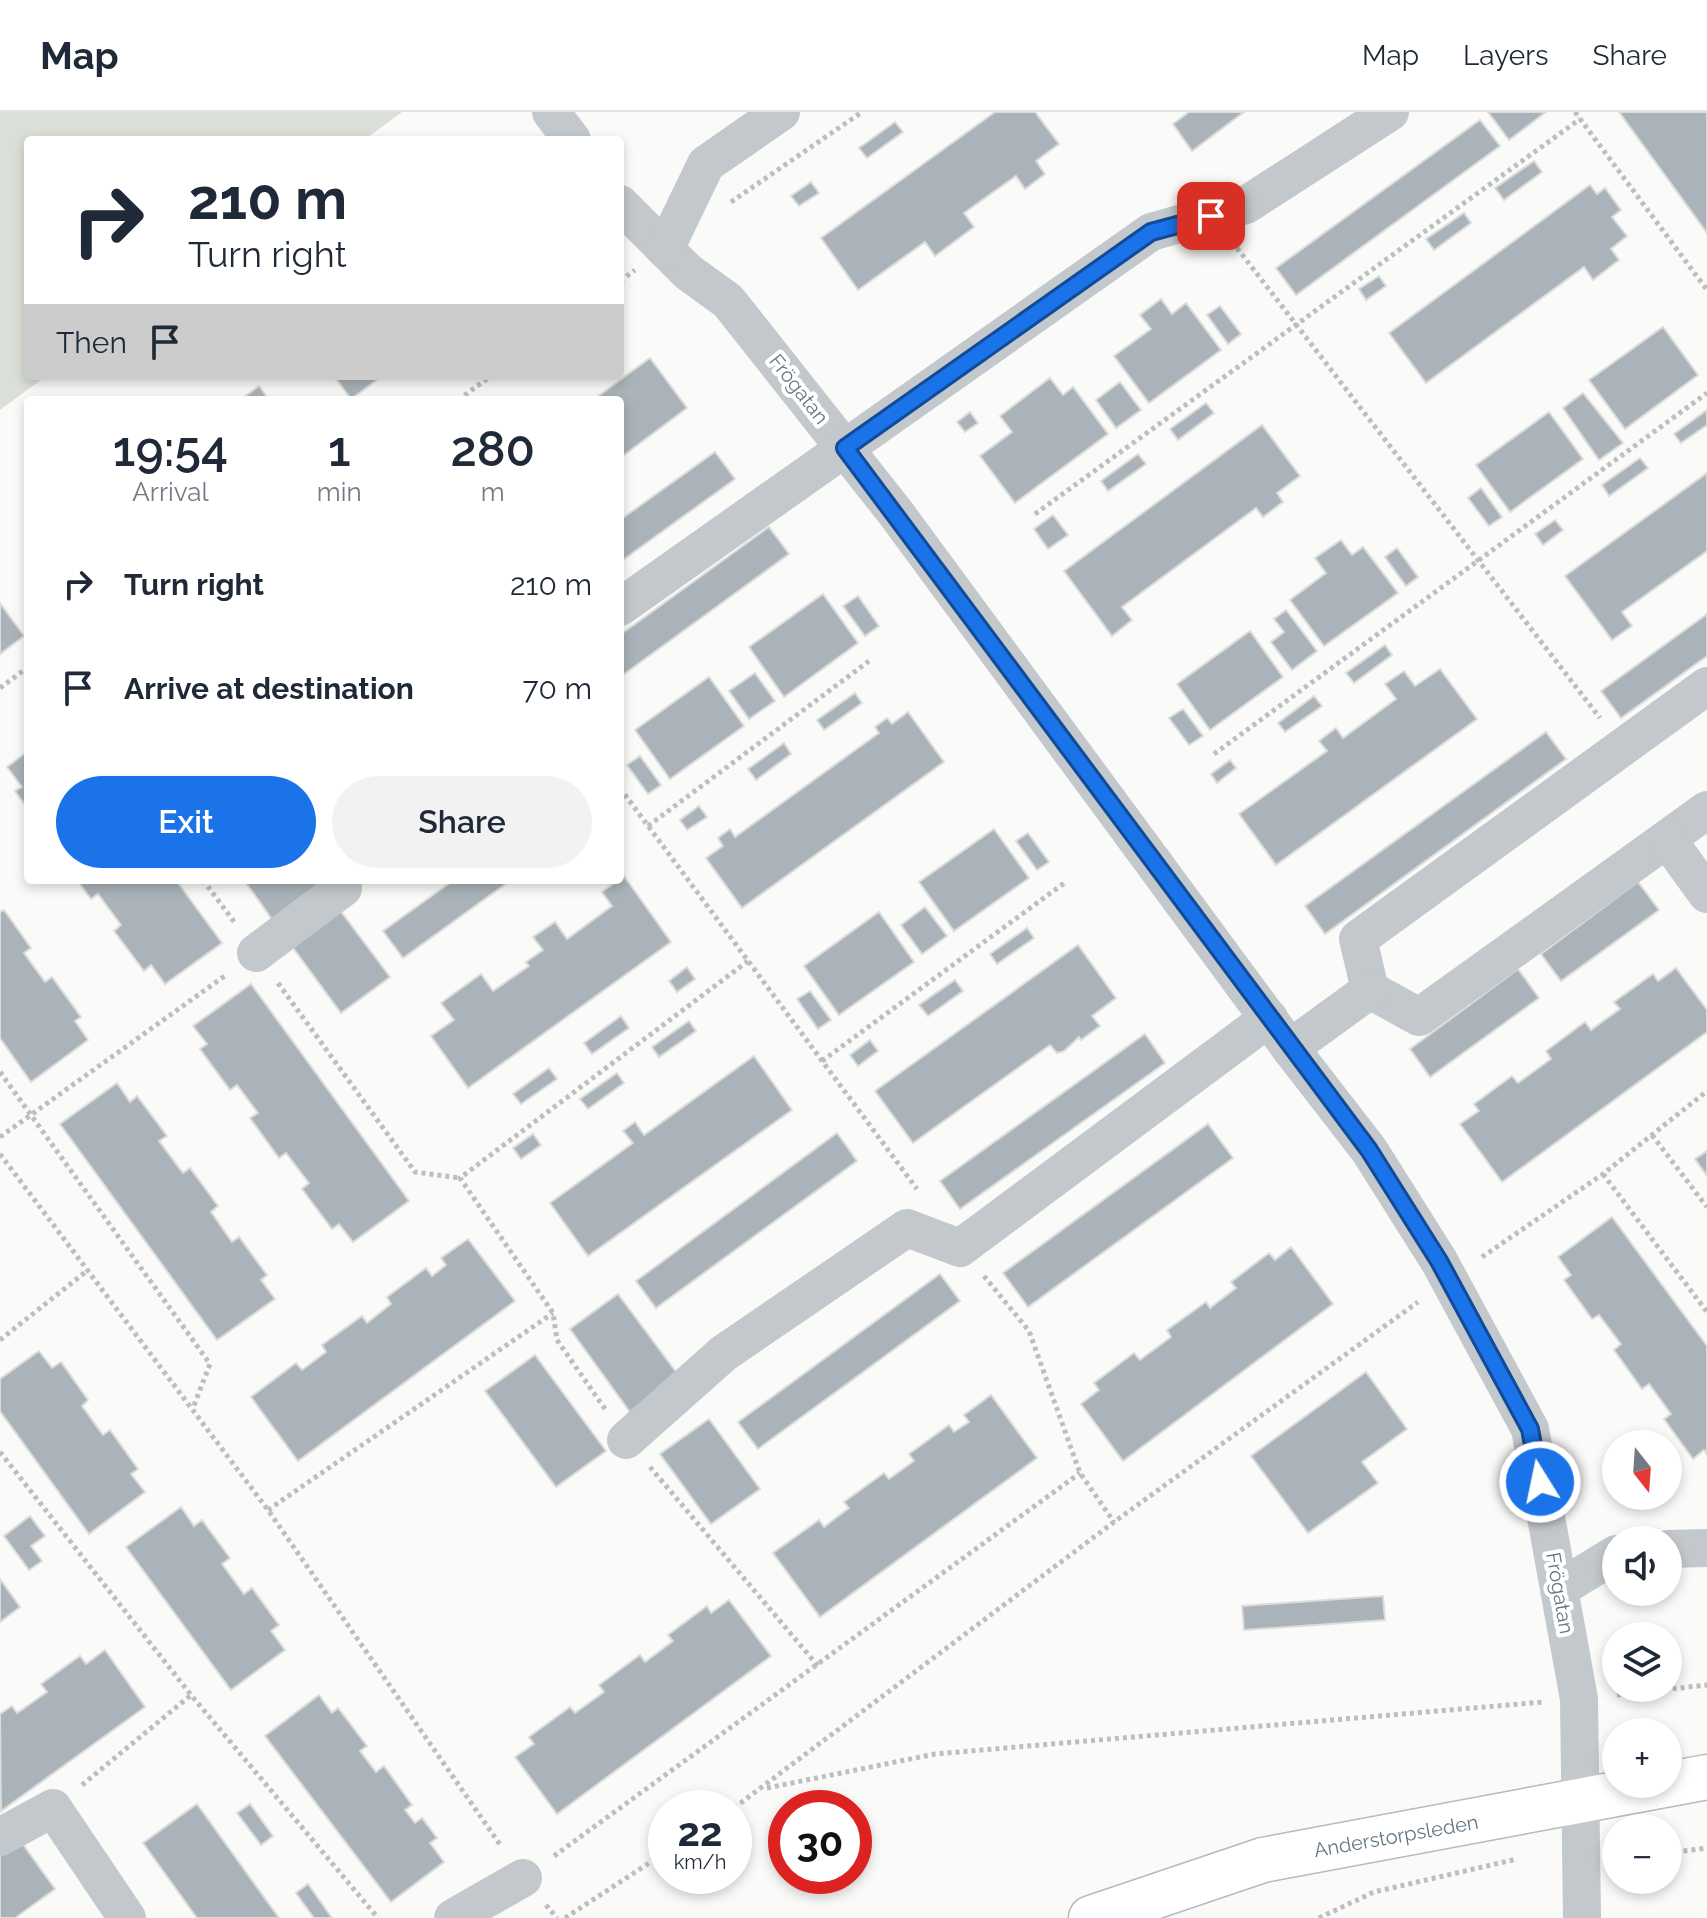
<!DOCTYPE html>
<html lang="en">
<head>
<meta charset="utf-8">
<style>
  :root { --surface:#fff; --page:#f2f2f3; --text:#1f2937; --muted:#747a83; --line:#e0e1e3; --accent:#1a73e8 }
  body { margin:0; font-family:Raleway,sans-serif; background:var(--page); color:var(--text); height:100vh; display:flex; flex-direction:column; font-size:30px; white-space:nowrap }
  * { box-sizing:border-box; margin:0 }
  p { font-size:26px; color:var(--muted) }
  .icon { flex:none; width:44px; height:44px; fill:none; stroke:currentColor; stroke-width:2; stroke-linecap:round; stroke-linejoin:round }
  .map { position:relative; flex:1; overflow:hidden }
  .side { position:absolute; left:24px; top:284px; width:600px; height:488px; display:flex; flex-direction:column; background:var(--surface); border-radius:8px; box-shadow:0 4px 12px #0003 }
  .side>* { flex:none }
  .guide { position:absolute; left:24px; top:24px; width:600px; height:244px; border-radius:8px; box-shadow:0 4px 12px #0003; background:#fff; color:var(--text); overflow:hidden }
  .needle { width:52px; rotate:163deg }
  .tools { position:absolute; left:1602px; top:1318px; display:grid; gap:16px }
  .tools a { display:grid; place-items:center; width:80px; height:80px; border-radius:50%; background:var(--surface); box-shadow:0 4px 12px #0003; font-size:40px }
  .speed { position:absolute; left:648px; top:1678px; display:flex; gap:16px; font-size:40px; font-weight:700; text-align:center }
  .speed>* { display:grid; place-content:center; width:104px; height:104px; border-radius:50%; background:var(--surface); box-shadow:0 4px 12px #0003; line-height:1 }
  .speed small { font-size:20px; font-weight:400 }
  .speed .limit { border:12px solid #d22; background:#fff; color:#111 }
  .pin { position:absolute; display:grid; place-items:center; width:68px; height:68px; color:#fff; margin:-34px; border-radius:16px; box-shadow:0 4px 12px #0006 }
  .me { position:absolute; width:88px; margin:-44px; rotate:350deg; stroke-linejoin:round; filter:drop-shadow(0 0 6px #0008) }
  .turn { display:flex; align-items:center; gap:28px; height:168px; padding:0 32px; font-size:36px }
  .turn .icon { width:104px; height:104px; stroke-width:2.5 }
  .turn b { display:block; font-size:56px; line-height:68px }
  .then { display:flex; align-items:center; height:76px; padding:0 32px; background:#0003; gap:16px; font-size:30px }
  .eta { display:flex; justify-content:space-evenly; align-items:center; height:136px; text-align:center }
  .eta b { font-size:48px; font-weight:600; line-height:56px }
  .button { display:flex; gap:16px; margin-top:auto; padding:16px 32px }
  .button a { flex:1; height:92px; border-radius:48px; background:var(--accent); color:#fff; font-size:32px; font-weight:600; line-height:92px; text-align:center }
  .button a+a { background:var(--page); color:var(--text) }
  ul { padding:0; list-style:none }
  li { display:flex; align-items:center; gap:24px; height:104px; padding:0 32px }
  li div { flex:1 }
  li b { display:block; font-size:30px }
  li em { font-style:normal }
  header { display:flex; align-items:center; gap:48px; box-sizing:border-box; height:112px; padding:0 40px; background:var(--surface); border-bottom:2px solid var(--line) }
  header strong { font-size:38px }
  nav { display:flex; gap:44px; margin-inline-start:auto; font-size:28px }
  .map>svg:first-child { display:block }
  .green { fill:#dadfd7 }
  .building { fill:#aab3b9; stroke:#dcdcda; stroke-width:2 }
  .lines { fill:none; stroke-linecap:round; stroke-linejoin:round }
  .major-casing { stroke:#b5babe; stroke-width:47 }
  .path { stroke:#bbbfc2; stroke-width:5; stroke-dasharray:4 4; stroke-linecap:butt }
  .minor { stroke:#c3c8cc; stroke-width:38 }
  .major { stroke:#fff; stroke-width:44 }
  .route-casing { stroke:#114b97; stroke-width:20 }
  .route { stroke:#1a73e8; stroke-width:14 }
  .labels { text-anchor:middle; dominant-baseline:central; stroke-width:8; stroke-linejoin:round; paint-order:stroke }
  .street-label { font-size:20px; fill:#657683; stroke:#fff }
</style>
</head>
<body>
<header>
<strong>Map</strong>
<nav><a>Map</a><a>Layers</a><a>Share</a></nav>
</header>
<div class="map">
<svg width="1707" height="1806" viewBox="0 0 1707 1806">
  <rect width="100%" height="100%" fill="#fafaf8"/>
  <polygon class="green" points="0,0 402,0 364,28 28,28 28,264 46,264 0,298"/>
  <g class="building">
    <polygon points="995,0 1035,0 1059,32 1036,49 1045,62 1025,77 1016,64 964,101 974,115 935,144 925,130 858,178 821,126"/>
    <polygon points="1189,0 1244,0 1192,39 1173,12"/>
    <polygon points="1488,0 1546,0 1509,28"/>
    <polygon points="1619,0 1707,0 1707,121"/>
    <polygon points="1480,8 1500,34 1296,183 1276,156"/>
    <polygon points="895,10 903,20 867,46 859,36"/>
    <polygon points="1534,49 1542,60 1504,88 1495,76"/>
    <polygon points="811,70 819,81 799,94 791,84"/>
    <polygon points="1590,73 1597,82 1605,76 1621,98 1612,105 1627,124 1611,137 1619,148 1593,168 1584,155 1426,271 1389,221"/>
    <polygon points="1464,101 1471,111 1434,138 1426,127"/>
    <polygon points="1379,164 1386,174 1366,188 1359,177"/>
    <polygon points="1161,187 1172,202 1186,191 1221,238 1149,291 1114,244 1151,217 1140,203"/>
    <polygon points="1220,194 1241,222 1228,232 1207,203"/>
    <polygon points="1663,215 1698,263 1625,317 1589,268"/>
    <polygon points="650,246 687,296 620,346 620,288 593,288"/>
    <polygon points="334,264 382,264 351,287"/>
    <polygon points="1050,266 1063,283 1073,275 1108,322 1015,391 980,344 1012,320 1000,304"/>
    <polygon points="1120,270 1141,298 1116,316 1096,288"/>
    <polygon points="259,274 269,288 240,288"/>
    <polygon points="1583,281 1623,331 1599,348 1563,296"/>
    <polygon points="1206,291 1214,301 1178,328 1170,317"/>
    <polygon points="1707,298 1707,313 1681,331 1674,322"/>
    <polygon points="970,300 978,311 965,320 957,310"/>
    <polygon points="1549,300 1583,347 1510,400 1476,353"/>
    <polygon points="1262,313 1300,364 1277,381 1283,390 1263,405 1256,396 1122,495 1132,508 1112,524 1064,459"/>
    <polygon points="715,340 735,367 620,450 620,408"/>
    <polygon points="1138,342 1146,352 1108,379 1101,369"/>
    <polygon points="1640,346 1648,356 1609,384 1602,373"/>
    <polygon points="1707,361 1707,439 1622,500 1632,514 1612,528 1565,464"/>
    <polygon points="1481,376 1502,405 1489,414 1468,386"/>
    <polygon points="1053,403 1068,423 1048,437 1034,417"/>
    <polygon points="1555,408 1563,418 1543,433 1535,422"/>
    <polygon points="769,415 789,442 620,565 620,523"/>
    <polygon points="1341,428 1352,443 1363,435 1398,481 1324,534 1290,488 1326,461 1315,446"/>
    <polygon points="1397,436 1418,465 1406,474 1385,445"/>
    <polygon points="823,482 858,531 784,585 749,535"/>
    <polygon points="858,484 879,514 865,524 843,494"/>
    <polygon points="0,491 24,524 0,542"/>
    <polygon points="1286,498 1317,539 1292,558 1271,530 1284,520 1274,507"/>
    <polygon points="1707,502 1707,544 1621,606 1601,579"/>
    <polygon points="1250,519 1283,565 1210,618 1177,572"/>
    <polygon points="1385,533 1392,543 1354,571 1346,561"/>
    <polygon points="1440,557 1477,607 1276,753 1239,702 1327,639 1319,629 1336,616 1343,626 1396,587 1385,572 1404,559 1415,574"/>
    <polygon points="755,561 775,589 749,607 729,579"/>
    <polygon points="709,565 744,614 670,667 635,618"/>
    <polygon points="855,581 862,591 824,618 817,608"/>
    <polygon points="1314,584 1322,594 1285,620 1278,611"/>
    <polygon points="1183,597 1203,624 1189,633 1169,606"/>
    <polygon points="908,600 944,650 742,796 706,746 723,734 718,726 730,717 735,725 879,621 875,615 887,606 892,612"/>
    <polygon points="1546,620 1566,647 1325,822 1305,794"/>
    <polygon points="784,631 791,642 756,668 748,657"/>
    <polygon points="28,639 28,697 15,679 22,675 7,655"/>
    <polygon points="640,644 661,673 648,682 627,653"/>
    <polygon points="1230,648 1236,656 1217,671 1211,662"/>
    <polygon points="699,694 707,705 687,718 680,708"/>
    <polygon points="994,717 1029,766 954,819 919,770"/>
    <polygon points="1028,721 1049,750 1037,758 1016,729"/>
    <polygon points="624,764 671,830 468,976 431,924 454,908 441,891 481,862 493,879 529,854 526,850 543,838 533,825 555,810 567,827 612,794 602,780"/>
    <polygon points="77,768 176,768 222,831 165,872 151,853 144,859 114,819 121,813 98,782 91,787"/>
    <polygon points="244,768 319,768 323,774 274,810"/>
    <polygon points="454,768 511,768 403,846 383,819"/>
    <polygon points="1638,770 1659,798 1561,869 1541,842"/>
    <polygon points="925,795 947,824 922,842 901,813"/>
    <polygon points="339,797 390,865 341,901 291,833"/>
    <polygon points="4,798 31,836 24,841 45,870 52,865 81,905 75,909 88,928 31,970 0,926 0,800"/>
    <polygon points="879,800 914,850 839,903 804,854"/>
    <polygon points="1027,816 1034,826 997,852 990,842"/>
    <polygon points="1078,833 1116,886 1092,904 1100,914 1081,928 1079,925 1064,939 1057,941 1050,933 913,1031 875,979"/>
    <polygon points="687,855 695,867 677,880 669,869"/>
    <polygon points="1676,856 1707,898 1707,920 1502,1070 1460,1012 1479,999 1474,992 1512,964 1518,971 1551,947 1546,939 1585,910 1591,918 1620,897 1614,890 1653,862 1658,869"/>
    <polygon points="1518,857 1539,886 1430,965 1410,937"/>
    <polygon points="955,868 963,879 928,904 919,893"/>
    <polygon points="251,872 409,1089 353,1130 339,1112 332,1117 302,1077 309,1071 286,1041 279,1046 250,1006 258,1001 237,973 230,978 200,937 207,932 193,914"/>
    <polygon points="810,879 831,908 818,917 797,887"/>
    <polygon points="621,904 629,916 592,942 584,931"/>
    <polygon points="689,909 696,919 659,945 652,935"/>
    <polygon points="1145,922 1165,951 960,1097 940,1069"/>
    <polygon points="870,928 878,939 858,954 850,943"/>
    <polygon points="754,944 792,998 588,1144 550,1091 633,1031 623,1019 635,1010 644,1023"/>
    <polygon points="549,956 557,967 521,992 513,982"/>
    <polygon points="617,961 624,971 588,997 580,987"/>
    <polygon points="117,971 130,990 137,984 167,1024 159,1029 183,1061 190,1056 218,1094 211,1100 232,1130 239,1125 267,1163 261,1168 275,1187 217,1228 60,1012"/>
    <polygon points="1208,1012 1233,1046 1028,1195 1003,1161"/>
    <polygon points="837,1021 857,1049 656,1196 636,1169"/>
    <polygon points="533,1022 541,1033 521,1047 513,1036"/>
    <polygon points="1707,1039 1707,1064 1695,1047"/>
    <polygon points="1612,1105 1707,1234 1707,1342 1704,1338 1693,1347 1664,1307 1671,1302 1649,1272 1642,1277 1614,1238 1621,1232 1599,1203 1592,1207 1564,1168 1571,1163 1558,1145"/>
    <polygon points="468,1127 515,1189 298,1349 251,1285 296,1251 302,1258 326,1240 322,1233 362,1204 367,1211 391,1192 387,1185 426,1156 432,1164 446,1153 441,1146"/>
    <polygon points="1291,1135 1333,1192 1123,1349 1081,1292 1099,1278 1094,1271 1134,1241 1140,1248 1171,1225 1167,1218 1206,1190 1210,1196 1236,1176 1231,1170 1269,1141 1275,1148"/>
    <polygon points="940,1162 960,1189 758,1337 738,1310"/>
    <polygon points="618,1182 679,1264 630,1300 570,1217"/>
    <polygon points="39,1239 52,1256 61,1250 88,1288 82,1294 103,1323 110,1318 138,1357 131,1362 145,1380 89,1422 0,1299 0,1267"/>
    <polygon points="535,1243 606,1339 556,1375 485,1279"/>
    <polygon points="1366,1260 1407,1317 1362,1350 1378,1371 1308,1421 1251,1344"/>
    <polygon points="991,1283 1037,1346 820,1505 773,1441 819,1408 824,1415 849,1396 844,1390 884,1361 889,1367 914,1349 909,1342 949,1313 954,1320 969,1310 964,1303"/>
    <polygon points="709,1307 760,1377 711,1412 660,1342"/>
    <polygon points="181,1395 194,1414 202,1408 230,1446 222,1452 244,1482 252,1476 279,1513 271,1519 285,1538 231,1578 126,1435"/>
    <polygon points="30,1404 45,1424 31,1434 42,1449 29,1458 4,1424"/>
    <polygon points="0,1467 20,1495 0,1510"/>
    <polygon points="1383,1484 1385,1508 1244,1518 1242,1494"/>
    <polygon points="729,1488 771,1544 557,1702 515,1645 534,1632 529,1625 570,1595 575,1601 604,1580 599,1573 640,1543 645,1550 673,1529 668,1523 707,1494 711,1501"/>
    <polygon points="105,1538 145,1595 1,1699 0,1602 12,1594 17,1601 47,1580 41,1572 80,1544 86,1552"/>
    <polygon points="319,1583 332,1601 338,1596 367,1634 360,1639 376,1660 384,1654 412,1693 405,1698 415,1711 422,1706 437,1726 430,1731 444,1750 391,1790 265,1624"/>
    <polygon points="197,1692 279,1806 197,1806 143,1731"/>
    <polygon points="250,1692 273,1724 261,1733 237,1701"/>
    <polygon points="19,1727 55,1777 15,1806 0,1806 0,1741"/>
    <polygon points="308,1772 332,1806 314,1806 296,1781"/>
  </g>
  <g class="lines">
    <defs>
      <polyline id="major" points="1091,1806 1263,1748 1707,1665"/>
    </defs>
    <use href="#major" class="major-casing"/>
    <g class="path">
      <polyline points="1575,0 1707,178"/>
      <polyline points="731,90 862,0"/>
      <polyline points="1237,136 1600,606"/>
      <polyline points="620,169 635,158"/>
      <polyline points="458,288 491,264"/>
      <polyline points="1035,402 1580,7"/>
      <polyline points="0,576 28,555"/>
      <polyline points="1214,642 1707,281"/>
      <polyline points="620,676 917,1077"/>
      <polyline points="648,714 869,549"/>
      <polyline points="203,768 235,811"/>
      <polyline points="278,871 415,1060 460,1066"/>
      <polyline points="822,949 1067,769"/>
      <polyline points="0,960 210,1252 193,1296"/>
      <polyline points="1652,1023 1707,1095"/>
      <polyline points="0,1025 226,863"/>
      <polyline points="0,1042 268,1398 501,1734"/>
      <polyline points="1603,1062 1707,1200"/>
      <polyline points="1482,1145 1603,1062 1707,979"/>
      <polyline points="984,1164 1029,1219 1080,1361 1114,1410"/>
      <polyline points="0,1228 88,1158"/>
      <polyline points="605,1297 557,1228 553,1201 460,1066 748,849"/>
      <polyline points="0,1340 191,1583 378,1806"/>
      <polyline points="650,1355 818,1554"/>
      <polyline points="268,1398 553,1201"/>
      <polyline points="1617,1583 1707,1573"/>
      <polyline points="82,1673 191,1583"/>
      <polyline points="767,1676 935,1642 1543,1590"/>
      <polyline points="734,1696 1114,1410 1418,1190"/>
      <polyline points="1668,1735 1683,1739 1707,1736"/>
      <polyline points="554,1744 1080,1361"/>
      <polyline points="546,1793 557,1806"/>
      <polyline points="565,1806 666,1740"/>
      <polyline points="1319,1806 1374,1780 1517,1747"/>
    </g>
    <g class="minor">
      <polyline points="551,0 572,28"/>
      <polyline points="620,92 688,160 728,189 895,400 1290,936 1369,1038 1439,1149 1530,1317 1579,1587 1582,1806"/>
      <polyline points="665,137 706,52 781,0"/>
      <polyline points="620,495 1151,120 1246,93 1390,0"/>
      <polyline points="1707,574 1358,827 1370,878 1419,905 1707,698"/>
      <polyline points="1667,727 1707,782"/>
      <polyline points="256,841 343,776 339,768"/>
      <polyline points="1290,936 1370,878"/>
      <polyline points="626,1328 724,1241 907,1116 960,1136 1269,906"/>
      <polyline points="1668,1437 1707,1436"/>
      <polyline points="1559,1477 1616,1442"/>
      <polyline points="0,1725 53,1696 127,1806"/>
      <polyline points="453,1806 523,1766"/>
    </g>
    <use href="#major" class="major"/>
  </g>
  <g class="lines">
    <defs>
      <polyline id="route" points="1211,104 1151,120 845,336 1369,1038 1439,1149 1530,1317 1540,1370"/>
    </defs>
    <use href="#route" class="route-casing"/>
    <use href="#route" class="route"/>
  </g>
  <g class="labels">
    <g class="street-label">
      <text transform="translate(799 277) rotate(52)">Frögatan</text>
      <text transform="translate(1560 1481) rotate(80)">Frögatan</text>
      <text transform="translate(1396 1724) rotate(-10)">Anderstorpsleden</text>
    </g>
  </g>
</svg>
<div class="tools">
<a><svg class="needle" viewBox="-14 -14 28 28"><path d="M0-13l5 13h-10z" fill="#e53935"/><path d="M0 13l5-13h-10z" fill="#747a83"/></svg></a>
<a><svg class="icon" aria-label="sound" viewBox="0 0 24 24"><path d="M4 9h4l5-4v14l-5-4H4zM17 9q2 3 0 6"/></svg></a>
<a><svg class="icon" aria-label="layers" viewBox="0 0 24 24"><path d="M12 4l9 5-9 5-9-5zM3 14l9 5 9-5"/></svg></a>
<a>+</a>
<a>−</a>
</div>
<div class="speed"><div>22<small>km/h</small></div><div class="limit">30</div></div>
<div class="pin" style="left:1211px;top:104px;background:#d93025"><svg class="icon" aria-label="arrive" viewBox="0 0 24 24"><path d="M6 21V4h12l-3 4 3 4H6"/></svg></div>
<svg class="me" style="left:1540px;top:1370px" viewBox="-20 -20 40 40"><circle r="17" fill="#1a73e8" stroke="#fff" stroke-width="3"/><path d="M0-11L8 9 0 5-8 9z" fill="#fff"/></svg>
<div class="guide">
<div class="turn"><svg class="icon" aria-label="right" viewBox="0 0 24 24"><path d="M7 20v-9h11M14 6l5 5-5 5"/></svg><div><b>210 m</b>Turn right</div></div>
<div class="then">Then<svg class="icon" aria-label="arrive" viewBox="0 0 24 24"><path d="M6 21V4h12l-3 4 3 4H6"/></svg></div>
</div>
<section class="side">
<div class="eta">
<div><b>19:54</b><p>Arrival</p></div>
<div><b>1</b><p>min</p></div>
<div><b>280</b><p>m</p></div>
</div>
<ul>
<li><svg class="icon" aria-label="right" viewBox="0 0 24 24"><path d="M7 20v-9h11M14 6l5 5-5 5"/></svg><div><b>Turn right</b></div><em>210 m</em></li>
<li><svg class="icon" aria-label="arrive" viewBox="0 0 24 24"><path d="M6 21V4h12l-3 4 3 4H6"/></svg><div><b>Arrive at destination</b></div><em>70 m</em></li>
</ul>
<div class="button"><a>Exit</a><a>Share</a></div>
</section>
</div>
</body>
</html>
